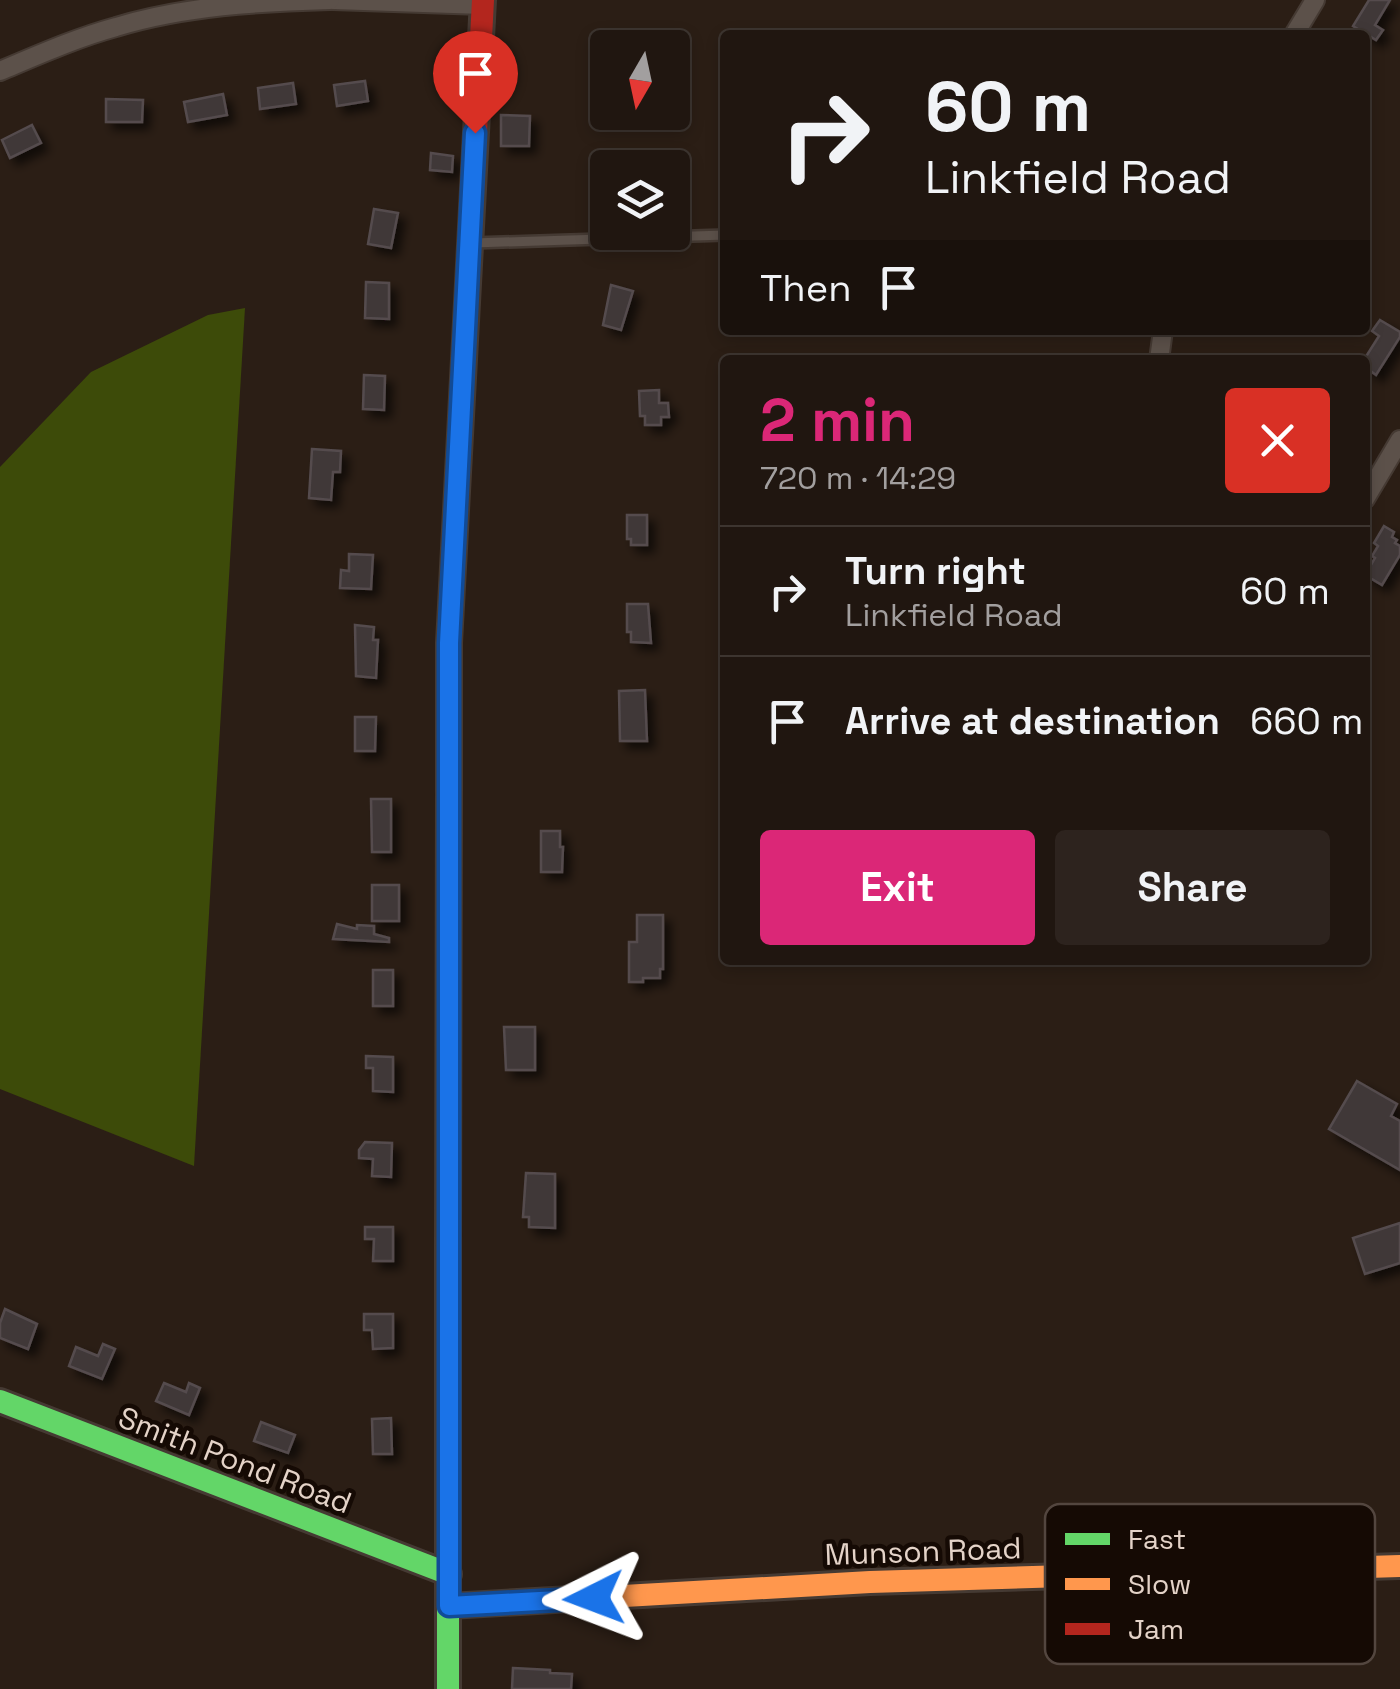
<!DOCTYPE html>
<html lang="en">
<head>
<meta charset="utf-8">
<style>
  :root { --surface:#201610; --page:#2d231e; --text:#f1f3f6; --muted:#a29f9f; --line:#3d3530; --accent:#db2777 }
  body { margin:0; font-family:"Space Grotesk",sans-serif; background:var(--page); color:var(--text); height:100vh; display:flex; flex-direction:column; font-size:38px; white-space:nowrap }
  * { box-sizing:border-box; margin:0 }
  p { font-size:32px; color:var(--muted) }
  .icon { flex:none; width:55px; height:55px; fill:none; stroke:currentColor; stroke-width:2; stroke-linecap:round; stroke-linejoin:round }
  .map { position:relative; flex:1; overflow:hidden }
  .details { position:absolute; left:720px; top:355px; width:650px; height:610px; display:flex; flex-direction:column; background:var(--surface); border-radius:10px; box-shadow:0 5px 15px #0003,0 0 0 2px var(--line) }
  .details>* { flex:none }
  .banner { position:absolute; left:720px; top:30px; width:650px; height:305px; border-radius:10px; box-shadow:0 5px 15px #0003,0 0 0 2px var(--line); background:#201610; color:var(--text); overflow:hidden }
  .needle { width:65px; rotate:189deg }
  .buttons { position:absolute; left:590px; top:30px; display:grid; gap:20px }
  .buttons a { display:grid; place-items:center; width:100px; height:100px; border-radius:10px; background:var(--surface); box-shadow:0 5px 15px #0003,0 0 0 2px var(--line); font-size:50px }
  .pin { position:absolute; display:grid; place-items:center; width:85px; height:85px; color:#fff; margin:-102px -42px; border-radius:50% 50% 50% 0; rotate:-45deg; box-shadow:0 0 10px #0007 }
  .pin .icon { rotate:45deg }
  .me { position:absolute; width:110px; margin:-55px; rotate:267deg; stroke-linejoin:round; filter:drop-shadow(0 0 8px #0008) }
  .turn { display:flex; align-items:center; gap:35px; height:210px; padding:0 40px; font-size:45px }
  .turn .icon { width:130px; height:130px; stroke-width:2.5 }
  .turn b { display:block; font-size:70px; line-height:85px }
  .then { display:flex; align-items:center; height:95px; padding:0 40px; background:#0003; gap:20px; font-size:38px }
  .round { display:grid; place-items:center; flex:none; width:105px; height:105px; border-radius:10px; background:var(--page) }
  .headline { display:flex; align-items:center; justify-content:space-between; height:170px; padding:0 40px }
  h1 { font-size:60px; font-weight:700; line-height:75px; color:var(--accent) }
  .action { display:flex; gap:20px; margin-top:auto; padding:20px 40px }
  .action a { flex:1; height:115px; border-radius:10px; background:var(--accent); color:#fff; font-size:40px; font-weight:700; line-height:115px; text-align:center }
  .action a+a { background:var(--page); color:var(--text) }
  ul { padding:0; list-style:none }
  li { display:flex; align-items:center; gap:30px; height:130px; padding:0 40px; border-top:2px solid var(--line) }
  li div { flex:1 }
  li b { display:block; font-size:38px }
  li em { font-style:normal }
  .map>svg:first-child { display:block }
  .park { fill:#3d4b09 }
  .building { fill:#403839; stroke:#544c4e; stroke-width:2.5; filter:url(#shadow) }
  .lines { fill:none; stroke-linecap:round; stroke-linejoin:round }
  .lane-casing { stroke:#453a33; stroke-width:14 }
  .street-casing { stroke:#453a33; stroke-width:22 }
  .fast-casing { stroke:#453a33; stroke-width:28 }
  .slow-casing { stroke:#453a33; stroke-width:28 }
  .jam-casing { stroke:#453a33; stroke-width:28 }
  .lane { stroke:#5c514a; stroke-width:9 }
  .street { stroke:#5c514a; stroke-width:18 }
  .fast { stroke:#63d668; stroke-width:22 }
  .slow { stroke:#ff974d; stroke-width:22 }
  .jam { stroke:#b3261e; stroke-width:22 }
  .route-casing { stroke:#114b97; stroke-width:25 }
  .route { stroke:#1a73e8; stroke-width:18 }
  .labels { text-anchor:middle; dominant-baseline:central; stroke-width:9; stroke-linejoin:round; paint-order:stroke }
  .street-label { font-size:30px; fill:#e4d3c8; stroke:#150a04 }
  .key { fill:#150a04; stroke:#53463f; stroke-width:2.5 }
  .key-label { font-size:28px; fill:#e4d3c8 }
</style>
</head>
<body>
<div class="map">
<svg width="1400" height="1689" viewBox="0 0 1400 1689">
  <defs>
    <filter id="shadow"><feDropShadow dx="7" dy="7" stdDeviation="5" flood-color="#0009"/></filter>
  </defs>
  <rect width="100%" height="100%" fill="#2b1e15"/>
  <polygon class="park" points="245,308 194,1166 0,1089 0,467 91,372 208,315"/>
  <g class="building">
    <polygon points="1369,0 1390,0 1375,25 1383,30 1376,40 1353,26"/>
    <polygon points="365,81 368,101 337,106 334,85"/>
    <polygon points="293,83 296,104 260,109 258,88"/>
    <polygon points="223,94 227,115 188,122 184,102"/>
    <polygon points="106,99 143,100 142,122 106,122"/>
    <polygon points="501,115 530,116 529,146 501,146"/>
    <polygon points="32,125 41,143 10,158 2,140"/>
    <polygon points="431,153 453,156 452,172 430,170"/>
    <polygon points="374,209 398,213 391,248 368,244"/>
    <polygon points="366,282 389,283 389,319 365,318"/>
    <polygon points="611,285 633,291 621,330 603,325"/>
    <polygon points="1380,320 1400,332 1400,337 1376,375 1365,367 1365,358 1379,336 1372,331"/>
    <polygon points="364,375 385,376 384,410 363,409"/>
    <polygon points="659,390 659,403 668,403 669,417 661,417 661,425 645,425 645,416 640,416 639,391"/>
    <polygon points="312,449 341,451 340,472 333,472 331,500 309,498"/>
    <polygon points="627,515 647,515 647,545 631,545 631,539 627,539"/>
    <polygon points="1384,526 1394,532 1392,537 1397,540 1395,543 1400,546 1400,555 1382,585 1365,575 1375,558 1372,556 1378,546 1374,543"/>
    <polygon points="349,554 373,555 371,589 340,588 341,570 349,571"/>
    <polygon points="627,604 648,604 651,643 631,642 631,632 627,632"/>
    <polygon points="355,625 374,627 373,640 378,640 376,678 356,676"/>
    <polygon points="645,690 647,741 620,741 619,691"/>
    <polygon points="355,717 376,717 375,751 355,751"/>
    <polygon points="371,799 391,799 391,852 372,852"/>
    <polygon points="541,831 560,831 560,847 563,847 562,872 541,872"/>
    <rect x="372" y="885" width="27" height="36"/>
    <polygon points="637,915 663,915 663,969 660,969 660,978 643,978 643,982 629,982 629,942 637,942"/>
    <polygon points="337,924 357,929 357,925 374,926 374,934 389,938 389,942 333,939"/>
    <rect x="373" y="970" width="20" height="36"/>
    <polygon points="504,1027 535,1027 535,1070 506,1070"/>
    <polygon points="366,1056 393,1057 393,1092 373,1091 373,1068 366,1068"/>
    <polygon points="1357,1081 1397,1104 1391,1116 1400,1121 1400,1170 1329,1129"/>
    <polygon points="365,1142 392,1143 391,1177 372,1176 373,1159 359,1158 359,1150"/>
    <polygon points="526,1173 555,1174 555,1228 529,1227 529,1217 523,1217"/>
    <polygon points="1400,1223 1400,1263 1365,1274 1353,1238"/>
    <polygon points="365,1227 393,1227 393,1261 373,1261 374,1239 365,1239"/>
    <polygon points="5,1309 37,1324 28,1349 0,1338 0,1323"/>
    <polygon points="364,1314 393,1314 393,1348 373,1349 372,1330 364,1330"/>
    <polygon points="103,1344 115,1349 102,1379 69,1366 76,1347 98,1356"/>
    <polygon points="164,1383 186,1392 189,1383 200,1388 189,1415 156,1401"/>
    <polygon points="391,1418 392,1454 373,1454 372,1419"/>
    <polygon points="261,1422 295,1435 288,1453 254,1441"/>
    <polygon points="513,1668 550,1670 550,1673 572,1674 571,1689 512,1689"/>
  </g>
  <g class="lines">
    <defs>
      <polyline id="lane" points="473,243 725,235"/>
      <g id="street">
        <polyline points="333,0 483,5"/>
        <polyline points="1294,35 1315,0"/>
        <path d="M0 71C38 55 76 38 116 27 185 6 259 2 330 0"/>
        <polyline points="1159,360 1163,330"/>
        <polyline points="1365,499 1400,440"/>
      </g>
      <g id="fast">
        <polyline points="0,1401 449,1574"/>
        <polyline points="448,1689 448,1239"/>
      </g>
      <g id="slow">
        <polyline points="448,1239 449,791"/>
        <polyline points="449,1606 870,1582 1400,1566"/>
      </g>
      <polyline id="jam" points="449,791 449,643 483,0"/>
    </defs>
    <use href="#lane" class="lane-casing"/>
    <use href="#street" class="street-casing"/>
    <use href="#fast" class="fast-casing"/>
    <use href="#slow" class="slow-casing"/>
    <use href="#jam" class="jam-casing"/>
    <use href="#lane" class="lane"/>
    <use href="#street" class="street"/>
    <use href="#fast" class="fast"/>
    <use href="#slow" class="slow"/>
    <use href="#jam" class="jam"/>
  </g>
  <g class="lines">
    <defs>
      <polyline id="route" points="475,133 449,643 449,1606 594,1598"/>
    </defs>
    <use href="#route" class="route-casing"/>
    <use href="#route" class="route"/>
  </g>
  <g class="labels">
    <g class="street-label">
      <text transform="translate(235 1460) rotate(21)">Smith Pond Road</text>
      <text transform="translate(923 1551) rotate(-2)">Munson Road</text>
    </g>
  </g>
  <rect x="1045" y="1504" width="330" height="160" rx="15" class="key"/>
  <rect x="1065" y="1533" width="45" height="12" fill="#63d668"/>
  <rect x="1065" y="1578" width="45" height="12" fill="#ff974d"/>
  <rect x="1065" y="1623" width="45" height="12" fill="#b3261e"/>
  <g class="key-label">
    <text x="1128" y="1549">Fast</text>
    <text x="1128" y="1594">Slow</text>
    <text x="1128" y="1639">Jam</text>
  </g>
</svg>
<div class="buttons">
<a><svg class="needle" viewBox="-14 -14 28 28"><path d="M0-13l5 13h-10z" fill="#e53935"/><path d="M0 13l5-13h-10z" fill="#a29f9f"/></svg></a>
<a><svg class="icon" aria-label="layers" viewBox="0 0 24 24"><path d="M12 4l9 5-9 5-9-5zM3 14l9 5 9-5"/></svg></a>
</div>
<div class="pin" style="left:475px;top:133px;background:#d93025"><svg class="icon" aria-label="arrive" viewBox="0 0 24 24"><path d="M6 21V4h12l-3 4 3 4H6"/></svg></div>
<svg class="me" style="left:594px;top:1598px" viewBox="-20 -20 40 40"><path d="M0-17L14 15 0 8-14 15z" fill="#1a73e8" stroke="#fff" stroke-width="4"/></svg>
<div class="banner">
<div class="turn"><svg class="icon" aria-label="right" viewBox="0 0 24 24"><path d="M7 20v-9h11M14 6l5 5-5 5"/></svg><div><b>60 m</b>Linkfield Road</div></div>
<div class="then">Then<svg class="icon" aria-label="arrive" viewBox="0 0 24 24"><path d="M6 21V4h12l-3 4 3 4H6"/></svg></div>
</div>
<section class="details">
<div class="headline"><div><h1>2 min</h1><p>720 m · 14:29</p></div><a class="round" style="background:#d93025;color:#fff"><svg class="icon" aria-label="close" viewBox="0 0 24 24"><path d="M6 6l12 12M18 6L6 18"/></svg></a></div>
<ul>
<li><svg class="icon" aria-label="right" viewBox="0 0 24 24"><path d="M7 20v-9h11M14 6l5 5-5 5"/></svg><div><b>Turn right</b><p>Linkfield Road</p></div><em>60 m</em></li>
<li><svg class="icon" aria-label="arrive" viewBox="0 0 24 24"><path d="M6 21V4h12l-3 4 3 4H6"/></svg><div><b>Arrive at destination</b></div><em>660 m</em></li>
</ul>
<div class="action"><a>Exit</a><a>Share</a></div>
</section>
</div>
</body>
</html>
